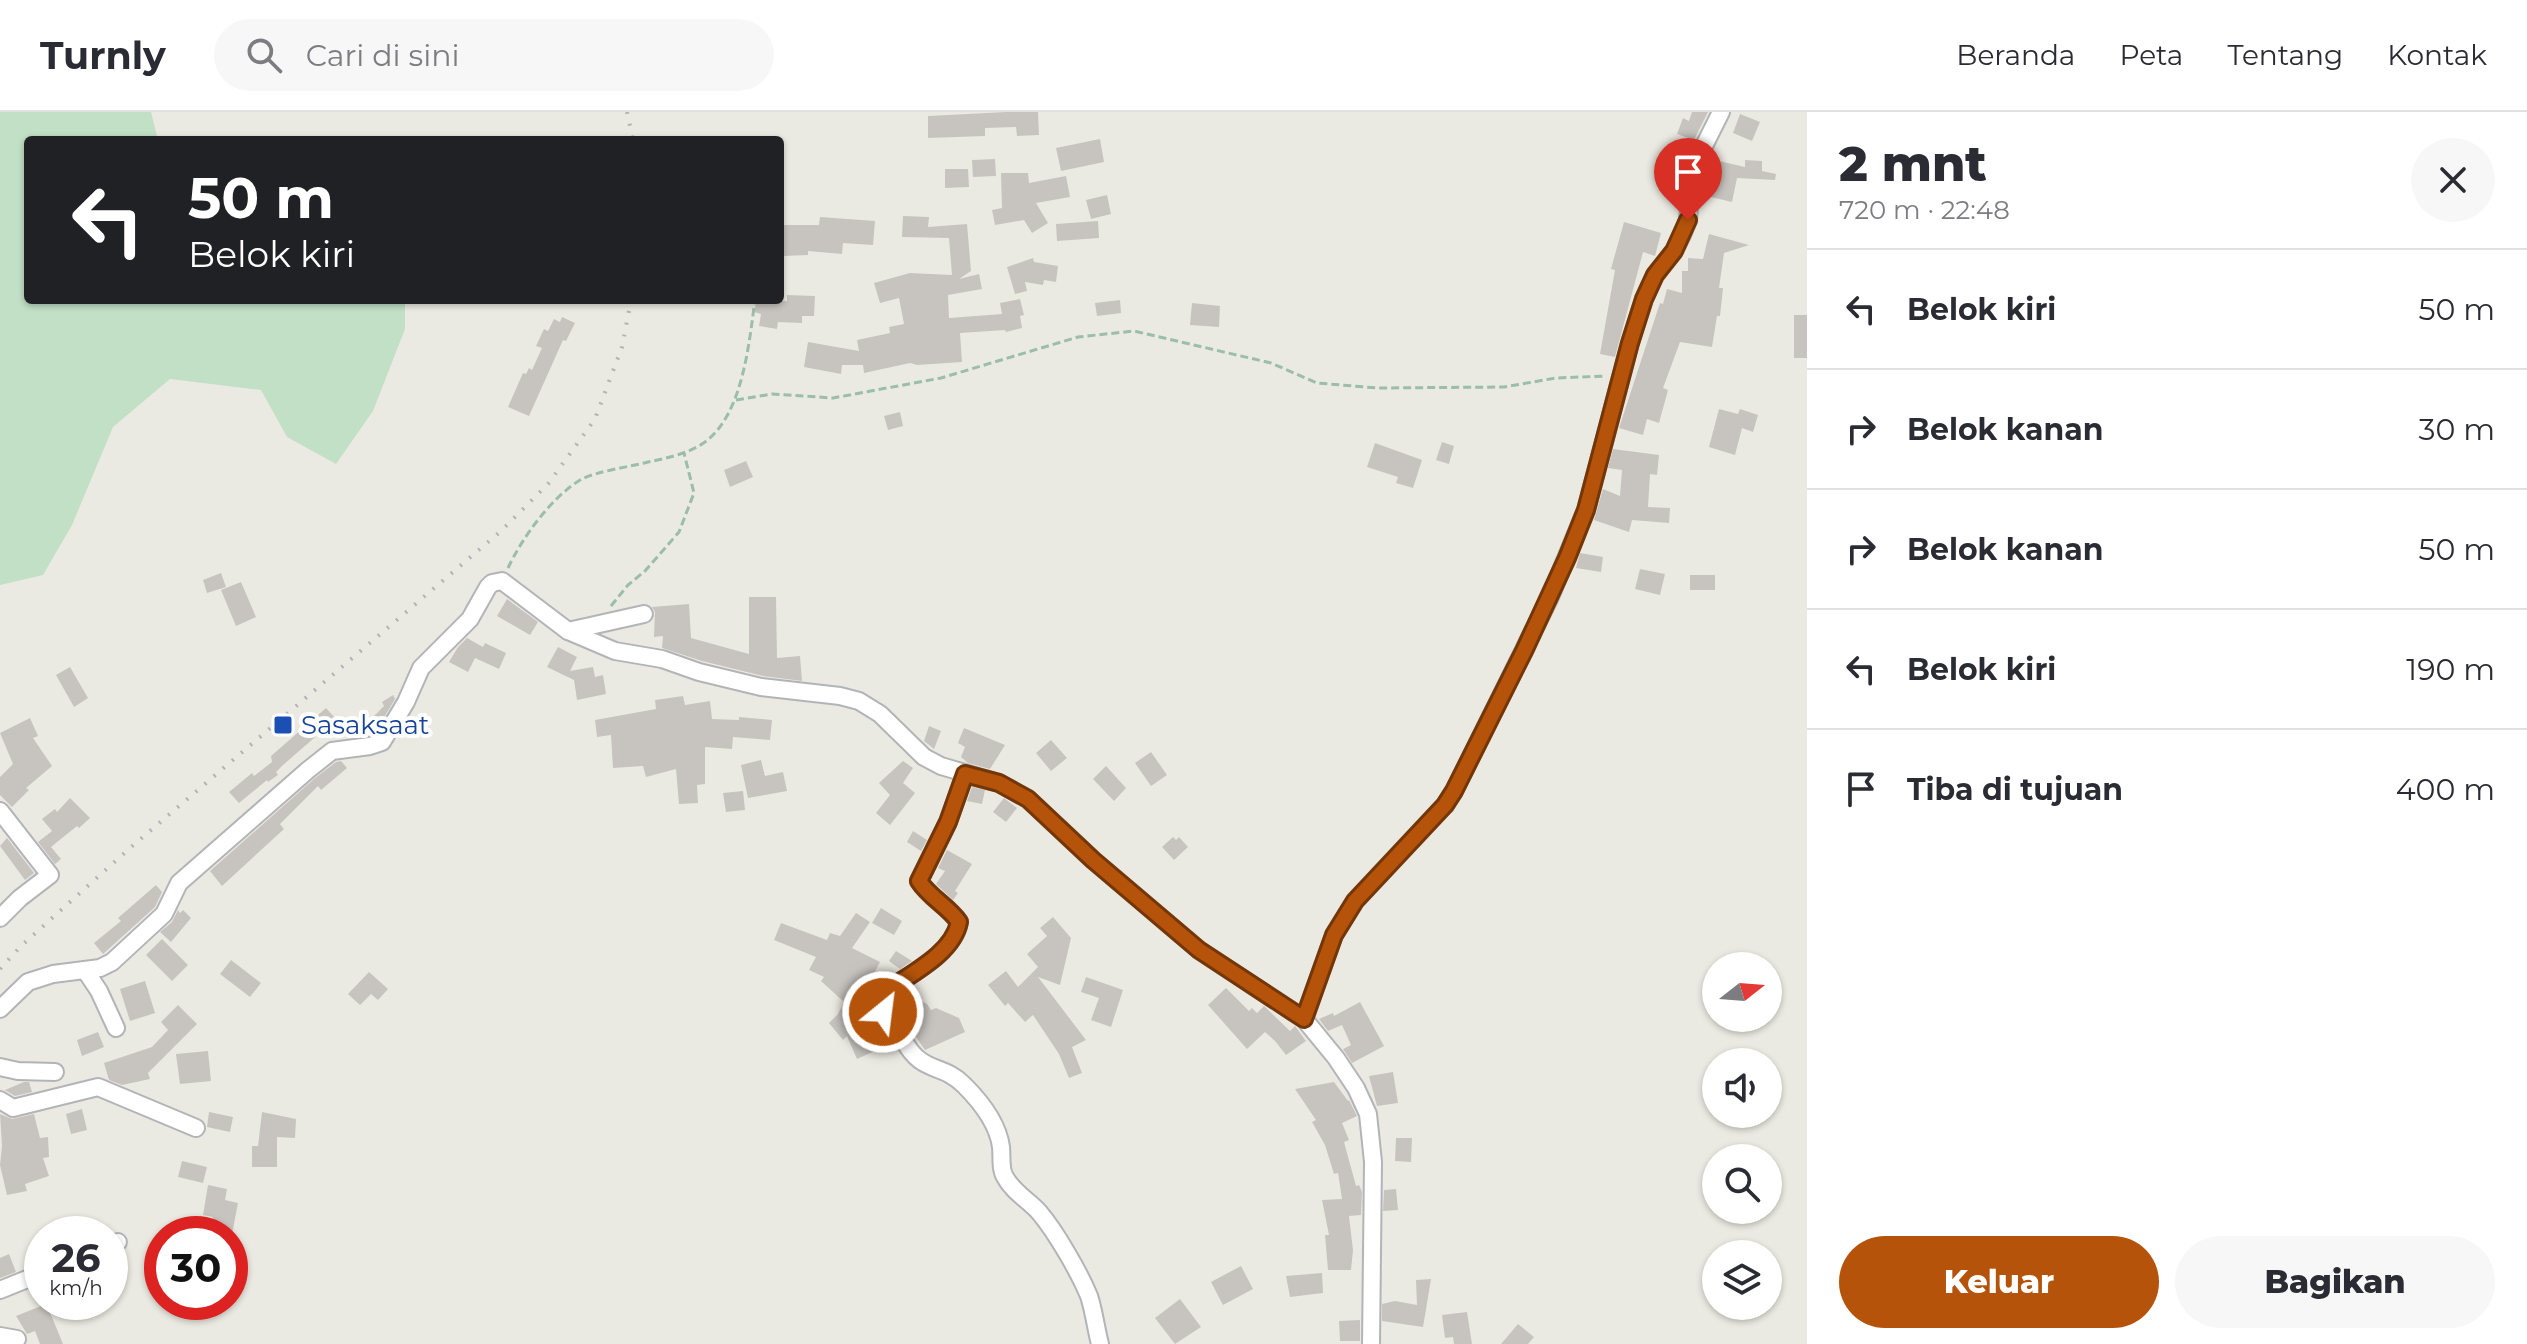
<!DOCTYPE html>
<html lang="id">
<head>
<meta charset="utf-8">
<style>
  :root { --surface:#fff; --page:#f7f7f7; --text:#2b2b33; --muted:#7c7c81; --line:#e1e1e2; --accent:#b45309 }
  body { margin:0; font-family:Montserrat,sans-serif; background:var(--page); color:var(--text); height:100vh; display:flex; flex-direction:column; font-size:30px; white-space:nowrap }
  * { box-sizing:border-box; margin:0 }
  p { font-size:26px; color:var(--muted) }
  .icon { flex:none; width:44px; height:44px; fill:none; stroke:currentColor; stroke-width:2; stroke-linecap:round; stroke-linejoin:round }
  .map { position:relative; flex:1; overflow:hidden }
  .panel { display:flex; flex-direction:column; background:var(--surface); width:720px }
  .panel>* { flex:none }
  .guide { position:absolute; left:24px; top:24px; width:760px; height:168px; border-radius:8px; box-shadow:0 2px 6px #0004; background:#202124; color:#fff; overflow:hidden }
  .needle { width:52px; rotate:73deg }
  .buttons { position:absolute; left:1702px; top:840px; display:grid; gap:16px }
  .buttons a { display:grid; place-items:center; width:80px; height:80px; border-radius:50%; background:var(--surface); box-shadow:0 2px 6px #0004; font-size:40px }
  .speed { position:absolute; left:24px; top:1104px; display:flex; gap:16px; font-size:40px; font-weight:700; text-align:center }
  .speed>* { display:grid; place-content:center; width:104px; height:104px; border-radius:50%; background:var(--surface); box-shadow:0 2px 6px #0004; line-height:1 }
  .speed small { font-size:20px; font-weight:400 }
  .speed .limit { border:12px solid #d22; background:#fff; color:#111 }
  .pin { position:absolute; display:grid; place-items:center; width:68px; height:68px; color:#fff; margin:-82px -34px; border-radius:50% 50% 50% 0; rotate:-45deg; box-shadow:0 0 8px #0007 }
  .pin .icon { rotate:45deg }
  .me { position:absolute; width:88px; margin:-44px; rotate:29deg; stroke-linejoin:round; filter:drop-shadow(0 0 6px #0008) }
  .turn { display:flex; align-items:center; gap:28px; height:168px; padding:0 32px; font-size:36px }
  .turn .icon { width:104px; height:104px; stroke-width:2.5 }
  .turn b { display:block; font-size:56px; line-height:68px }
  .round { display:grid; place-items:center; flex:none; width:84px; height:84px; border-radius:42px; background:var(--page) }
  .summary { display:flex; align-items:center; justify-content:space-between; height:136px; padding:0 32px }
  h1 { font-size:48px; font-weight:800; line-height:60px }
  .primary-button { display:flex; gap:16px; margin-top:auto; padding:16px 32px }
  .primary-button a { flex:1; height:92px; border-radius:48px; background:var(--accent); color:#fff; font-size:32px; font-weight:800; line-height:92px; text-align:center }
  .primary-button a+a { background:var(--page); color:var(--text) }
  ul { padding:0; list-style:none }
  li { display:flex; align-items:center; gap:24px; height:120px; padding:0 32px; border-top:2px solid var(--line) }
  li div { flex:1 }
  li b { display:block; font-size:30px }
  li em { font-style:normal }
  header { display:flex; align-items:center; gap:48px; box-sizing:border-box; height:112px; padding:0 40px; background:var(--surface); border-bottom:2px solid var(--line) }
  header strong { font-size:38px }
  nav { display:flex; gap:44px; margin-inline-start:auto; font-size:28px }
  .search { width:560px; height:72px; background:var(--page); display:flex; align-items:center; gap:20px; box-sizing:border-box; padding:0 28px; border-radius:44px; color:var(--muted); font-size:30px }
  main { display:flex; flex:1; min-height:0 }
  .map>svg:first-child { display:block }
  .green { fill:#c1e0c5 }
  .building { fill:#c7c4bf }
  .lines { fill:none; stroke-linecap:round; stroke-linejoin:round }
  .minor-casing { stroke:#b3b4b8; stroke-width:20 }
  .path { stroke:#9abea8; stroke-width:3; stroke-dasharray:8 4; stroke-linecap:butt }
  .minor { stroke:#fff; stroke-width:16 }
  .rail { stroke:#b2b3b3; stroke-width:4; stroke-dasharray:2 10; stroke-linecap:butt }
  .route-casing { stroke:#753606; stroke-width:20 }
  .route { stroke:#b45309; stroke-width:14 }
  .transit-dot { fill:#1a4fb4; stroke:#fff; stroke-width:3 }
  .labels { text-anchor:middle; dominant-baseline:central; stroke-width:8; stroke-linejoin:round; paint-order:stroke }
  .transit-label { font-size:26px; fill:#164399; stroke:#fff; text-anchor:start }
</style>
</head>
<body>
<header>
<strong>Turnly</strong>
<div class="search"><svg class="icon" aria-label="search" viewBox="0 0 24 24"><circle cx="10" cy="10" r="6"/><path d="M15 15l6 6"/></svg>Cari di sini</div>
<nav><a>Beranda</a><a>Peta</a><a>Tentang</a><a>Kontak</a></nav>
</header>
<main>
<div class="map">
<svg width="1807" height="1232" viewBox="0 0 1807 1232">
  <rect width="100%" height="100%" fill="#ebeae2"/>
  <polygon class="green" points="0,0 151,0 158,28 28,28 28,188 405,188 405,217 373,299 336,352 287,325 261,278 170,267 113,315 72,413 43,463 0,473"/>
  <g class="building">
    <polygon points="1006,0 1038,0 1039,23 1017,24 1016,15 985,16 985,24 928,26 928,4"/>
    <polygon points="1692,0 1708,0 1694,28 1677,22 1683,6 1689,9"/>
    <polygon points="1740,2 1760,10 1752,29 1733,21"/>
    <polygon points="1100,27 1104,50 1061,59 1056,36"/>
    <polygon points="995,47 996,64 973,65 972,48"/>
    <polygon points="1745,48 1762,49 1762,59 1776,62 1775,68 1737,66 1732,90 1711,85 1719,49 1745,55"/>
    <polygon points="945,57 968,57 969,75 945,76"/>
    <polygon points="1001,61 1028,61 1029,71 1066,64 1070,85 1036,91 1048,111 1032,121 1024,108 995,113 992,98 1002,96"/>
    <polygon points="1107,83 1111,102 1091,107 1086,88"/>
    <polygon points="903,104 929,105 928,115 967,112 971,159 959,167 979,162 982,177 948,183 949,206 1002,202 1000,191 1020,187 1024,203 1020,204 1022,216 1006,220 1005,218 960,221 962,250 917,253 910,251 864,261 863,253 842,253 841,262 804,255 808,230 859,239 857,228 890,221 889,215 904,212 899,186 880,191 874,171 910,161 952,163 949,126 902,125"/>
    <polygon points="820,105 875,109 873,133 843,131 842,142 808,139 808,143 784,144 784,133 780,134 783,113 819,113"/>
    <polygon points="1098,109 1099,126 1057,129 1056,112"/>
    <polygon points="1624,110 1661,121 1655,144 1643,140 1615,245 1600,242 1615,158 1611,157"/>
    <polygon points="1709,122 1749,133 1724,141 1719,176 1723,176 1720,204 1717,204 1712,235 1680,230 1663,276 1668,278 1659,311 1647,307 1643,323 1619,316 1660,191 1663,192 1667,177 1682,181 1682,159 1688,159 1688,146 1703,147"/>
    <polygon points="1033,146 1034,150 1058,154 1056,170 1044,168 1043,173 1025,170 1027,179 1015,182 1007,155"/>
    <polygon points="787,183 815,184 814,204 802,204 802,211 778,210 777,217 759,214 761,202 754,200 757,188 787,189"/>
    <polygon points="1120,188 1121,201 1097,204 1095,191"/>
    <polygon points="1192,191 1220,194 1219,215 1190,213"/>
    <rect x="1794" y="203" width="13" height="43"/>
    <polygon points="562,205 575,211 566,229 563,228 529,304 508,295 523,261 526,262 529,256 532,258 542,236 536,234 544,217 548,219 554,207 560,210"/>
    <polygon points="1719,297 1738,302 1740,297 1758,303 1753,320 1742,316 1735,343 1709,335"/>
    <polygon points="900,300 903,314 888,318 884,304"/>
    <polygon points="1442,330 1454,334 1449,352 1436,348"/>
    <polygon points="1375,331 1422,348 1413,376 1396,371 1398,365 1367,355"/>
    <polygon points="1613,337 1659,343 1657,363 1650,362 1648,395 1670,396 1669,411 1632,408 1629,420 1594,408 1603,377 1620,384 1622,358 1608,356"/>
    <polygon points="746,349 753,365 730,375 724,358"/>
    <polygon points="1580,441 1603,445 1601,460 1576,456"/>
    <polygon points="1640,457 1665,462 1660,483 1635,477"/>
    <polygon points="221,461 226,475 207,481 203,468"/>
    <rect x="1690" y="463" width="25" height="15"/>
    <polygon points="241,470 256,505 236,514 221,478"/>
    <polygon points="749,485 776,485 777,546 800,544 802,569 763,564 702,549 662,536 663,524 654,525 655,500 652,495 689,492 691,526 749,542"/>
    <polygon points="507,487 538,510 530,523 497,504"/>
    <polygon points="467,526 483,535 485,531 506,541 499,557 475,546 468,560 449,550 458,535"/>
    <polygon points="558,535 577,545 570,559 593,555 595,565 603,563 606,582 577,588 574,568 547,555"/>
    <polygon points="70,555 88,586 74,595 56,563"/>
    <polygon points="393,583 395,587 375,621 368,619 364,614 384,594 382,590"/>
    <polygon points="683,584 685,593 710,589 712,607 739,608 739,605 772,608 770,628 733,625 732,637 705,635 705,672 697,673 698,691 679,692 676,657 646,665 643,654 613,656 611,623 597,625 595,608 656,597 655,588"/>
    <polygon points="326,596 336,607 283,653 276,660 278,663 268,670 267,668 239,691 229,680 252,661 254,664 272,650 271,644"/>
    <polygon points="30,606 38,624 33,626 52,654 26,676 29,678 12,695 0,683 0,665 13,652 0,621"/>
    <polygon points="929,614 941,619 934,637 924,629"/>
    <polygon points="964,616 1005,633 990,657 968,651 961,645 965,635 958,631"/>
    <polygon points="1051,628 1067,646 1051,659 1036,641"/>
    <polygon points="1151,640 1167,663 1151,674 1135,651"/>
    <polygon points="761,648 765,664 783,660 787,679 748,686 741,653"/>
    <polygon points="341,649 347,656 321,678 318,674 280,712 284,717 222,774 210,759 315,666 336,650"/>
    <polygon points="903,649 913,656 903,671 915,681 890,713 876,701 890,683 879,671"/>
    <polygon points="1106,654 1126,676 1114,689 1093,667"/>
    <polygon points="972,675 985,678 982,692 967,689"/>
    <polygon points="743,679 745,698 726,700 723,681"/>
    <polygon points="70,686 90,706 79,716 77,714 51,735 61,747 55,752 38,730 52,719 42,707 55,697 57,700"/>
    <polygon points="1004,686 1017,696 1006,710 993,700"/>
    <polygon points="913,719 927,728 921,739 907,730"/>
    <polygon points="1173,725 1176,728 1179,725 1188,735 1174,748 1162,735"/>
    <polygon points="7,726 34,761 25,768 0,734"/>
    <polygon points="947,738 972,752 955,779 958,781 953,788 936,772 945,759 938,756"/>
    <polygon points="156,773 162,780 155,795 103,842 94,831 121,809 118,806"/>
    <polygon points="881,796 902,809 894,823 872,811"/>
    <polygon points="178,798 180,801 183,798 191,806 171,830 160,820 172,810"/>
    <polygon points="856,801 870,810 852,836 880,850 871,867 880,870 875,876 871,893 854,931 873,923 879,937 857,947 847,924 843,928 829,911 838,902 844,890 821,869 824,865 809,858 816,845 774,828 781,811 827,828 830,821 840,824"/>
    <polygon points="1053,805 1071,826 1060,873 1038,865 1086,928 1072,935 1082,961 1069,966 1059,942 1033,903 1025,910 1008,891 1005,894 988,873 1006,859 1018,875 1038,855 1027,842 1047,824 1040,816"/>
    <polygon points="162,827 188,853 172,869 146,843"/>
    <polygon points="896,839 912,849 900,857 889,849"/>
    <polygon points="231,848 261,871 250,885 220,862"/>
    <polygon points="369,860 388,877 378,888 371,882 360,893 348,882"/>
    <polygon points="1086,865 1123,878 1111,915 1091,908 1099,886 1081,880"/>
    <polygon points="145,869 155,901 130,909 120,877"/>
    <polygon points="1226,876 1249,899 1252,896 1257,901 1264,894 1290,919 1295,914 1306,929 1286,943 1275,929 1265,920 1247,937 1208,893"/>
    <polygon points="903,881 927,892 931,898 936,896 959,906 965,920 925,938 903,906 909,901 898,884"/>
    <polygon points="1360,890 1384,934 1352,951 1343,937 1351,933 1342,913 1328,919 1319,907 1333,901 1334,904"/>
    <polygon points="178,893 197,912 148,961 150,967 122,973 109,968 104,951 152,935 168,918 161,910"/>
    <polygon points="98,920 104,935 82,944 77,928"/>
    <polygon points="208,939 211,969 180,972 176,942"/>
    <polygon points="1393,960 1398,991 1377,994 1369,964"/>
    <polygon points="24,970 29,970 32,980 15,984 5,978"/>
    <polygon points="1334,970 1348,989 1349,988 1357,1004 1342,1011 1349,1028 1344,1030 1356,1074 1359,1073 1362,1080 1361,1103 1349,1104 1353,1138 1351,1158 1328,1158 1325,1123 1329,1123 1322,1088 1342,1087 1338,1061 1334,1062 1325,1033 1312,1010 1316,1008 1295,977"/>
    <polygon points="82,997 87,1018 71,1022 66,1002"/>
    <polygon points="209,1000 233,1005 230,1020 207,1015"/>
    <polygon points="262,1000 296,1007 295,1026 277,1025 277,1055 252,1055 252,1034 258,1034"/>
    <polygon points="0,1002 12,1007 34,1002 40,1026 48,1025 49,1045 43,1046 49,1064 25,1072 27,1079 7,1083 0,1053 2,1034"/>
    <polygon points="1396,1026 1412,1026 1411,1050 1395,1049"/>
    <polygon points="182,1049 207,1055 203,1071 178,1065"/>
    <polygon points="208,1073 227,1077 225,1088 238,1091 232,1122 209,1122 213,1105 203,1103"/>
    <polygon points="1396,1077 1398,1098 1383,1099 1384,1078"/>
    <polygon points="9,1142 16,1160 0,1166 0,1146"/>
    <polygon points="1241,1154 1253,1177 1223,1193 1211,1170"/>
    <polygon points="1322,1161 1323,1181 1290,1185 1286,1164"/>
    <polygon points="1431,1167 1423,1215 1382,1209 1382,1192 1395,1189 1417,1193 1416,1168"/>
    <polygon points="1180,1187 1201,1215 1175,1232 1155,1206"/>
    <polygon points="46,1192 54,1210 63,1232 40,1232 35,1219 27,1222 16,1204"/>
    <polygon points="1467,1200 1472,1232 1454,1232 1453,1225 1445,1226 1442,1203"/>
    <polygon points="1360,1208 1360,1229 1340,1229 1339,1209"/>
    <polygon points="1518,1212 1534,1225 1528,1232 1501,1232"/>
  </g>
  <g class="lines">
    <defs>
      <g id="minor">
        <polyline points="568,519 644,502"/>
        <path d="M965 662 948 710 919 769C930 786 948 794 959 810 953 842 910 862 885 880 875 898 895 911 903 927 922 963 941 950 964 973 981 990 998 1012 1001 1035 1002 1044 1000 1057 1005 1065 1013 1080 1028 1088 1039 1100 1056 1120 1079 1160 1089 1184 1094 1199 1096 1217 1100 1232"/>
        <polyline points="0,699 50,763 20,786 0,806"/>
        <polyline points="85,858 99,879 116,916"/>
        <polyline points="0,897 28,870 53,862 100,856 112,850 164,802 179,771 308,658 332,639 370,634 382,630 406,590 421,556 470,507 488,475 492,471 502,469 568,519 615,539 662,547 699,560 761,575 840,584 859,589 880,602 924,645 941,654 999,671 1028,687 1093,748 1199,838 1304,907 1336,946 1356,976 1368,1002 1373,1050 1371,1232"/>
        <polyline points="1304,907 1334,823 1355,789 1445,693 1454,679 1550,485 1586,398 1630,231 1644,187 1655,163 1674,139 1682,123 1688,108 1690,80 1702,38 1721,0"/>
        <polyline points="0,955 18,959 55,960"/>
        <polyline points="0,988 13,996 98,975 196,1016"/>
        <polyline points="110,1133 118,1130"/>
        <polyline points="0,1178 42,1161"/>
        <polyline points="0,1224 17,1227"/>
      </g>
    </defs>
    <use href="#minor" class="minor-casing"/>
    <g class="path">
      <polyline points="736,288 772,282 833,286 941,266 1078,225 1134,219 1271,251 1317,271 1377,276 1504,275 1556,266 1606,264"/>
      <path d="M508 456C522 426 552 384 582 367 598 359 629 355 648 350 667 346 688 342 705 330 743 302 749 231 755 188"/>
      <polyline points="611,494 628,473 645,459 679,420 694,381 684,341"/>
    </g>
    <use href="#minor" class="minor"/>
    <g class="rail">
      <polyline points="627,0 633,28"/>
      <polyline points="0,857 21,834 130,736 501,419 548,372 595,307 622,235 631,188"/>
    </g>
  </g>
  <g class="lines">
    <defs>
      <path id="route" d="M883 900 882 886 885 880C910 862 953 842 959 810 948 794 930 786 919 769L948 710 965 662 999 671 1028 687 1093 748 1199 838 1304 907 1334 823 1355 789 1445 693 1454 679 1524 539 1567 446 1586 398 1630 231 1644 187 1655 163 1674 139 1688 108"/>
    </defs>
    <use href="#route" class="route-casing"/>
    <use href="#route" class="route"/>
  </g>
  <rect class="transit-dot" x="273" y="603" width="20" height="20" rx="4"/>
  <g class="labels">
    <g class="transit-label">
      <text x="301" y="613">Sasaksaat</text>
    </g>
  </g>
</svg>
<div class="buttons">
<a><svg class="needle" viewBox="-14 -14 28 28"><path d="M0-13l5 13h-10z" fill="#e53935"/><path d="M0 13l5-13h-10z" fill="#7c7c81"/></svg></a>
<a><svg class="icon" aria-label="sound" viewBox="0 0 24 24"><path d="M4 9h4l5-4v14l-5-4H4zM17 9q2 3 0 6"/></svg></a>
<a><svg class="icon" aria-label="search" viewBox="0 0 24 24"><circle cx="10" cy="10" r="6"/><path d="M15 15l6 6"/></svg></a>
<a><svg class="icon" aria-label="layers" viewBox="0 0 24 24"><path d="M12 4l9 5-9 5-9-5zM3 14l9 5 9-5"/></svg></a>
</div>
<div class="speed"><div>26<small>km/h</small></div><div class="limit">30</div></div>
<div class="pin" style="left:1688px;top:108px;background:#d93025"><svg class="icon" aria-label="arrive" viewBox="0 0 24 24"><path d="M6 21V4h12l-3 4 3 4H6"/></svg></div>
<svg class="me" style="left:883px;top:900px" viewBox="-20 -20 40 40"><circle r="17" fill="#b45309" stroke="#fff" stroke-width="3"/><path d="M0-11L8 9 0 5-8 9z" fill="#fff"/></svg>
<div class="guide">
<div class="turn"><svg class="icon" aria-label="left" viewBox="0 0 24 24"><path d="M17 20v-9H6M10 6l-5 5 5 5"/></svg><div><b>50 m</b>Belok kiri</div></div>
</div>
</div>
<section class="panel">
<div class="summary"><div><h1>2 mnt</h1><p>720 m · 22:48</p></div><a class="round"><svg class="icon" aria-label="close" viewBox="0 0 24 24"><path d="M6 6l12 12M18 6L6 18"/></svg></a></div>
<ul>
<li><svg class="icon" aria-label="left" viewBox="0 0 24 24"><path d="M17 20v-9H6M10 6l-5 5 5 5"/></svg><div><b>Belok kiri</b></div><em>50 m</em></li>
<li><svg class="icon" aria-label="right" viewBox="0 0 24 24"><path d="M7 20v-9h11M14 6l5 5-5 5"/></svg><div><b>Belok kanan</b></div><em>30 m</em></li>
<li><svg class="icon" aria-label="right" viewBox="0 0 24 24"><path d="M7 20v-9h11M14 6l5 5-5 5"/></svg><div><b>Belok kanan</b></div><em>50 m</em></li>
<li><svg class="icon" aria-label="left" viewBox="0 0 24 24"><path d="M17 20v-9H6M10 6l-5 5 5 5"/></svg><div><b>Belok kiri</b></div><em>190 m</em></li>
<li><svg class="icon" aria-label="arrive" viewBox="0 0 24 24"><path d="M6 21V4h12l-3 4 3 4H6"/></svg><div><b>Tiba di tujuan</b></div><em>400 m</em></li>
</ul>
<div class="primary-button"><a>Keluar</a><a>Bagikan</a></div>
</section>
</main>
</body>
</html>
